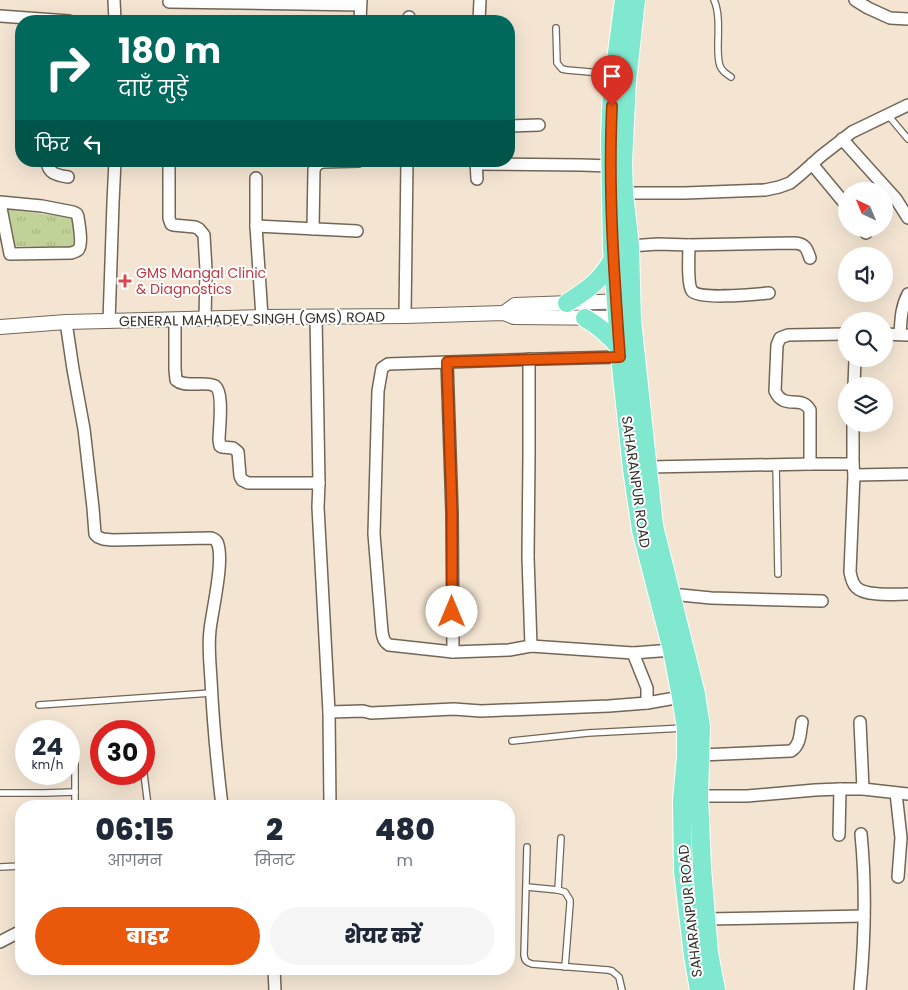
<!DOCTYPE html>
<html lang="hi">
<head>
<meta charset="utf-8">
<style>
  :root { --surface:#fff; --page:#f6f6f7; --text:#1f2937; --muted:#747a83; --accent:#ea580c }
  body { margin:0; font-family:Poppins,"Noto Sans Devanagari",sans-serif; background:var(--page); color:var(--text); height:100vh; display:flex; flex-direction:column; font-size:19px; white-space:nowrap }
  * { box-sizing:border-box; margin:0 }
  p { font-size:16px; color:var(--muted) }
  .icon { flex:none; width:28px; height:28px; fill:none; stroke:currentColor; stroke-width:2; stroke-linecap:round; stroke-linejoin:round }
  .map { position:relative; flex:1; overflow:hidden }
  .panel { position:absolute; left:15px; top:800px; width:500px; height:175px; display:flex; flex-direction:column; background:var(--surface); border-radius:20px; box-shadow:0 5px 20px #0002 }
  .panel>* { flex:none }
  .guide { position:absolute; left:15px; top:15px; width:500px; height:152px; border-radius:20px; box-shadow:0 5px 20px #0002; background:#00695c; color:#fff; overflow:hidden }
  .needle { width:32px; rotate:316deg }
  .tools { position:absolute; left:838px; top:182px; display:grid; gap:10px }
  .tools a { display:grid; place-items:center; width:55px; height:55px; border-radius:50%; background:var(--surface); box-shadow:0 5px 20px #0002; font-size:25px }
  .speed { position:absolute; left:15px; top:720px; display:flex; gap:10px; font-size:25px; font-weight:700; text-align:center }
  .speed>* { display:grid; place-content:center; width:65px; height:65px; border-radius:50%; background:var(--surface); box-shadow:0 5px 20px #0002; line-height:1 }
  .speed small { font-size:12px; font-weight:400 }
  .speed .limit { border:8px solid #d22; background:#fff; color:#111 }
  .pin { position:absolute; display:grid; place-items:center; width:42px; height:42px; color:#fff; margin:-51px -21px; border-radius:50% 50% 50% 0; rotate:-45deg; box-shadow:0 0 5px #0007 }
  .pin .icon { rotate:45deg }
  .me { position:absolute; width:55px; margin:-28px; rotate:0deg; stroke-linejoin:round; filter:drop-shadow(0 0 4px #0008) }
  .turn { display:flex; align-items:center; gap:18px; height:105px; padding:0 20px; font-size:22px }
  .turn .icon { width:65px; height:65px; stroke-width:2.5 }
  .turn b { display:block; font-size:35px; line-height:42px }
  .then { display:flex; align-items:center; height:48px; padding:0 20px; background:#0003; gap:10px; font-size:19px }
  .eta { display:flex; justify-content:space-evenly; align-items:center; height:85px; text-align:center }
  .eta b { font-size:30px; font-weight:800; line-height:35px }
  .primary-button { display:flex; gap:10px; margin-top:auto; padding:10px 20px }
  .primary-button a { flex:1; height:58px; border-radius:30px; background:var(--accent); color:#fff; font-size:20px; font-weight:800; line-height:58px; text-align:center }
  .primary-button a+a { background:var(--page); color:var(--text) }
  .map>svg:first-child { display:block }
  .park { fill:url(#park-tufts) }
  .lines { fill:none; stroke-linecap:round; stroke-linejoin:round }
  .service-casing { stroke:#736656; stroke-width:8 }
  .minor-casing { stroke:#736656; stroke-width:14 }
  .tertiary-casing { stroke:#736656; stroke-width:16 }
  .primary-casing { stroke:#fff; stroke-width:20 }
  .service { stroke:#fff; stroke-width:5.5 }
  .minor { stroke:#fff; stroke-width:11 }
  .tertiary { stroke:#fff; stroke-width:14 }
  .primary { stroke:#7fe8ce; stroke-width:18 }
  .route-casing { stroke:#983908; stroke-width:12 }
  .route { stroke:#ea580c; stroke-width:9 }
  .health-dot { fill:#e0444e; stroke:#fff; stroke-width:2 }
  .labels { text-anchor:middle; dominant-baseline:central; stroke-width:4; stroke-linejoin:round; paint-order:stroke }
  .health-label { font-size:14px; fill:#be3a42; stroke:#fff; text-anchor:start }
  .street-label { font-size:14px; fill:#342f28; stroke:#fff }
</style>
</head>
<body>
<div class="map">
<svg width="908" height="990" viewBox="0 0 908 990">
  <defs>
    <pattern id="park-tufts" width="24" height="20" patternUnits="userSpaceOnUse" patternTransform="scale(1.25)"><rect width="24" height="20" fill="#c1d299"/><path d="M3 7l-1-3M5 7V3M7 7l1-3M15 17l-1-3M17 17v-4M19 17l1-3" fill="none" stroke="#a6b584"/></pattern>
  </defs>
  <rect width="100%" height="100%" fill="#f4e5d3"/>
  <polygon class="park" points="5,209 73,218 75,247 12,246"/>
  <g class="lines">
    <defs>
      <g id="service">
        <path d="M714 0C720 13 718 32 718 47 718 53 718 60 720 66 722 71 726 74 731 77"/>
        <polyline points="556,28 557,63 562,69 567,70 613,74"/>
        <polyline points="887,114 908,139"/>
        <polyline points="776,464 778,574"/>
        <polyline points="39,705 211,693"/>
        <polyline points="512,741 588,733 684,728"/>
        <polyline points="75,764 75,806"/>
        <polyline points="144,774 148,806"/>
        <polyline points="0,793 44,793 75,792"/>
        <polyline points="561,838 558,890 565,892 570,900 570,904 565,967"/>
        <path d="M527 847 524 955C525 961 526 962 532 964L608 970 612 971 619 977 622 990"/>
        <polyline points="0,867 21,866"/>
        <polyline points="527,887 558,890"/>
      </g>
      <g id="minor">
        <polyline points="114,0 115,21"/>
        <polyline points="855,0 868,8 890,18 908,19"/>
        <polyline points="169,2 360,5"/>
        <polyline points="0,16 69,21"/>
        <polyline points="360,21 361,0"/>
        <polyline points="409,21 409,17"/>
        <polyline points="479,21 480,0"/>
        <polyline points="509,126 539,125"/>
        <polyline points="842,139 896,199 908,218"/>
        <path d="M47 161C48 174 57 175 68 177"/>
        <polyline points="169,161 169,218 171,224 173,225 195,227 199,229 204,235 206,270 205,319"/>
        <polyline points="476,161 477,179"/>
        <polyline points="476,164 581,165 610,166"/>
        <polyline points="812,164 846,205"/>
        <polyline points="256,178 256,226 262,317"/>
        <polyline points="624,193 685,193 765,190 779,187 790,183 801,174 821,156 852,132 908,105"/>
        <path d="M0 202 42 206 73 212 77 214 78 217C79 224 83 245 78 250 76 252 74 252 71 253L10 254 0 203"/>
        <polyline points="256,226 357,231"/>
        <path d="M313 229 314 170C316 165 318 163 323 162L359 161"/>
        <polyline points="863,229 866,233"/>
        <path d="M689 245C689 254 687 284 692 291 699 300 757 294 769 293"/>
        <path d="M630 246 658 244 689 245 795 243C806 244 807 249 810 258"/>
        <polyline points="405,316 407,161"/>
        <polyline points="316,317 319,483 318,507 329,712 330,806"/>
        <path d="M175 319V369L176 380C182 385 188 384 195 384 201 384 210 383 215 386 224 392 219 430 219 440L220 446 222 447 233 448 238 452 240 476 242 480 248 483H319"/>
        <path d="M66 322 73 369 84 429 93 508 95 534 98 537 103 539 112 540 211 538C214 539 215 539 217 542 225 558 212 611 210 630 208 646 210 663 211 680 213 722 217 764 222 806"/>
        <polyline points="109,322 113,203 115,161"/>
        <polyline points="884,334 906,335"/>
        <path d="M900 334C901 320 901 307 908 294"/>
        <path d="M620 357 540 359 388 364 382 368 378 391 374 534 382 632C383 638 384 642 389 645L453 652 509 650 531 646 633 653 672 650"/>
        <polyline points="529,359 529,456 528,557 531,646"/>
        <polyline points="447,362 452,513 453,652"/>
        <polyline points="854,386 855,359"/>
        <path d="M853 424V464L854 475 850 572C851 577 852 583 856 587 865 597 895 594 908 594"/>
        <path d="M810 464V410C801 394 784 411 775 391L777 345 780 338 788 335 846 334"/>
        <polyline points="648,467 810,464 853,464"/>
        <polyline points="854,475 908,474"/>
        <polyline points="671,594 711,598 822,601"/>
        <polyline points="633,653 647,688 647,703"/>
        <polyline points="329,712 363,711 371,713 454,709 481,711 609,706 647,703 681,697"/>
        <polyline points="860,722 863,789"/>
        <path d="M701 755 791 751C801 745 800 732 802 722"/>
        <polyline points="896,793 901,838 898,877"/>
        <polyline points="699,796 747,796 815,790 840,789 863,789 908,794"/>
        <polyline points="839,835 840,789"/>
        <polyline points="706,919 864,916"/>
        <polyline points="0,942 21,931"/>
        <polyline points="274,969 275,990"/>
        <path d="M860 990C865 938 866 885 861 834"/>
      </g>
      <g id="tertiary">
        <polyline points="504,313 515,305 626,301"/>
        <polyline points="0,327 66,322 262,317 405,316 504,313 514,317 618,318 626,319"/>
      </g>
      <g id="primary">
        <polyline points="624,0 612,90 610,139 612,248 620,357 632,469 641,530 672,650 681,697 686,728 686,757 682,800 683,871 693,956 699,990"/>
        <polyline points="636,0 627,81 623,163 624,193 630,246 632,320 654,526 696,694 701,727 699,796 702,868 709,953 716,990"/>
        <path d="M567 303C588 289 599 283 613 259"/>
        <path d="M585 318C599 326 609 335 619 347"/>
      </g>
    </defs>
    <use href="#service" class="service-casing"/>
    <use href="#minor" class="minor-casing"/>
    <use href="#tertiary" class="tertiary-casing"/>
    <use href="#primary" class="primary-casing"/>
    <use href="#service" class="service"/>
    <use href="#minor" class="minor"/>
    <use href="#tertiary" class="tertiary"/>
    <use href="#primary" class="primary"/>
  </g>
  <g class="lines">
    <defs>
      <path id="route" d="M452 612V513L447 362 620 357C614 274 608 190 612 106"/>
    </defs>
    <use href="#route" class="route-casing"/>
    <use href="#route" class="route"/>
  </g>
  <path class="health-dot" d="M122.5 273.5h5v5h5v5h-5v5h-5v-5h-5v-5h5z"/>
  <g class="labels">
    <g class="health-label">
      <text x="136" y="273">GMS Mangal Clinic<tspan x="136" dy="16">&amp; Diagnostics</tspan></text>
    </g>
    <g class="street-label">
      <text transform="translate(252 319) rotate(-1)">GENERAL MAHADEV SINGH (GMS) ROAD</text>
      <text transform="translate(636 482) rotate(82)">SAHARANPUR ROAD</text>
      <text transform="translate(690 911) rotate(-96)">SAHARANPUR ROAD</text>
    </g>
  </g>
</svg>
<div class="tools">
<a><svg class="needle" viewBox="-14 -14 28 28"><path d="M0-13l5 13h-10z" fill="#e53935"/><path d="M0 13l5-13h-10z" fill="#747a83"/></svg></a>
<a><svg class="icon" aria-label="sound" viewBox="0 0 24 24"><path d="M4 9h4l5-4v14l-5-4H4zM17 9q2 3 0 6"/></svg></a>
<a><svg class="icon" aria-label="search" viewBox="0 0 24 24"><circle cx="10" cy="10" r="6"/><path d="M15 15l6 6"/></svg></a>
<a><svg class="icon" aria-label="layers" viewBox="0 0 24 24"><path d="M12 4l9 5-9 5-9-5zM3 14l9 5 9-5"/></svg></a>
</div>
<div class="speed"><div>24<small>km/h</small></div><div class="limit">30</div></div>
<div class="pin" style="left:612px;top:106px;background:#d93025"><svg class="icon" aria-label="arrive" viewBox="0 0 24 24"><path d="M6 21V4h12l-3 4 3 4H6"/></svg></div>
<svg class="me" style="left:452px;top:612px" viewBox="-20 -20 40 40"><circle r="19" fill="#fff"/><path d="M0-13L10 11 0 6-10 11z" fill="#ea580c"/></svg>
<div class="guide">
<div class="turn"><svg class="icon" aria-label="right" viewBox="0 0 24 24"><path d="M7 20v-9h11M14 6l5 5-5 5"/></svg><div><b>180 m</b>दाएँ मुड़ें</div></div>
<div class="then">फिर<svg class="icon" aria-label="left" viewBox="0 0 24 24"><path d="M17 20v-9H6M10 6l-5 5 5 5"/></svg></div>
</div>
<section class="panel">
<div class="eta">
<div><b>06:15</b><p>आगमन</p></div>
<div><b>2</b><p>मिनट</p></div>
<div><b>480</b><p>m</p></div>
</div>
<div class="primary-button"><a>बाहर</a><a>शेयर करें</a></div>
</section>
</div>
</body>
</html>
